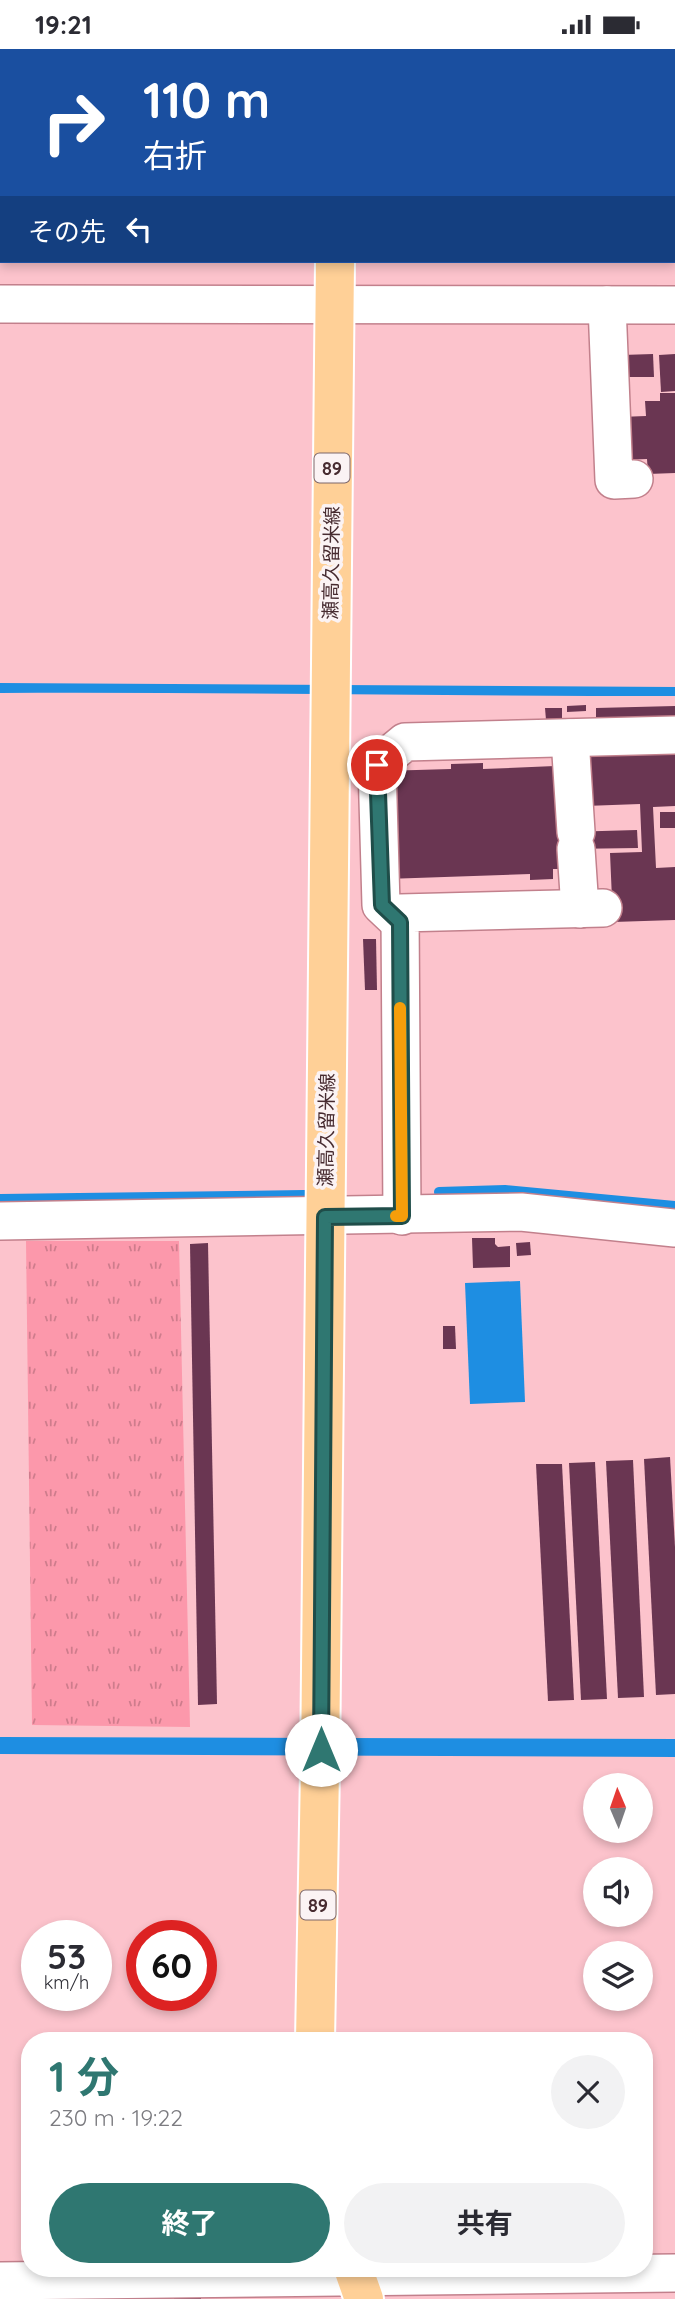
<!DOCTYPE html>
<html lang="ja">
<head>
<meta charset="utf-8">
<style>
  :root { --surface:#fff; --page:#f2f2f3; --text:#2b2b33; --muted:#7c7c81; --accent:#2f7771 }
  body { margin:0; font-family:Quicksand,"Noto Sans JP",sans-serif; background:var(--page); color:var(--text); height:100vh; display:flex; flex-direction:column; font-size:26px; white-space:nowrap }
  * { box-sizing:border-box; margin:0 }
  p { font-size:23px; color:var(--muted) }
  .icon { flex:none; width:38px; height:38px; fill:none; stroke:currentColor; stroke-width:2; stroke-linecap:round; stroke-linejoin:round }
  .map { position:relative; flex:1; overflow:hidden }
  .panel { position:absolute; left:21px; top:1983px; width:632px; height:245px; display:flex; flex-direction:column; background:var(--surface); border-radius:28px; box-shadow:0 4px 10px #0003 }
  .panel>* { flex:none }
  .top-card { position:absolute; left:0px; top:0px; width:676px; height:214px; box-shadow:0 4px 10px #0003; background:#1a4fa0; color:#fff; overflow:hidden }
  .needle { width:46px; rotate:358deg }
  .controls { position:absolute; left:583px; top:1724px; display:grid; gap:14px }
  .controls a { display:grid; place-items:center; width:70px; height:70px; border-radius:50%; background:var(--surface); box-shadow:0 4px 10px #0003; font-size:35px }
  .speed { position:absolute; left:21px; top:1871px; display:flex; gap:14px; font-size:35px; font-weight:700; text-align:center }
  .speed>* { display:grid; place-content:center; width:91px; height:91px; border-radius:50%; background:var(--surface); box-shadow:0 4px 10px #0003; line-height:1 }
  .speed small { font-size:18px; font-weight:400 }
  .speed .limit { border:10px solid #d22; background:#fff; color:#111 }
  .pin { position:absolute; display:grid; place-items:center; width:60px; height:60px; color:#fff; margin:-30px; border:4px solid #fff; border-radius:50%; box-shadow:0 2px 7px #0007 }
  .me { position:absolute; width:77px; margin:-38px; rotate:0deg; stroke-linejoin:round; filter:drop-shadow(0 0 5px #0008) }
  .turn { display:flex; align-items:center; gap:24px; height:147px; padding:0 28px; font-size:32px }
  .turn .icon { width:91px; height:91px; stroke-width:2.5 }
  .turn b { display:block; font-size:49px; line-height:60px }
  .then { display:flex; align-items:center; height:66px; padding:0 28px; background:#0003; gap:14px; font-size:26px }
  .round { display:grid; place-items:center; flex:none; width:74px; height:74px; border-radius:37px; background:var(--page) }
  .summary { display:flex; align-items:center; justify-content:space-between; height:119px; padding:0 28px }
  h1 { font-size:42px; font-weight:700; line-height:52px; color:var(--accent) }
  .primary-button { display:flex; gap:14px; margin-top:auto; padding:14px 28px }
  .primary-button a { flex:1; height:80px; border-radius:42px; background:var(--accent); color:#fff; font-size:28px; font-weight:700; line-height:80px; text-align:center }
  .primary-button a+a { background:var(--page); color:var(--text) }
  .status { display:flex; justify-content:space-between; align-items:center; height:49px; padding:0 35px; background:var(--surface); direction:ltr }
  .status svg { height:19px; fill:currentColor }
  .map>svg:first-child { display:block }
  .grass { fill:url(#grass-tufts) }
  .water { fill:#1e8ee2 }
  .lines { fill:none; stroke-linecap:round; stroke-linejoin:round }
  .stream { stroke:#1e8ee2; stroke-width:10 }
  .building { fill:#6a3652 }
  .minor-casing { stroke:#c2808c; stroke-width:40 }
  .major-casing { stroke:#fff; stroke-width:42 }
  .minor { stroke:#fff; stroke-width:37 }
  .major { stroke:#ffd097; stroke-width:38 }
  .route-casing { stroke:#1f4d49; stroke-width:18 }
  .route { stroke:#2f7771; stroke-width:12 }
  .slow { stroke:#f59e0b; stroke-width:12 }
  .labels { text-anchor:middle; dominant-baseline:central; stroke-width:7; stroke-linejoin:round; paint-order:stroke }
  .shield { fill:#fbf3f4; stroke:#7d676b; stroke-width:2 }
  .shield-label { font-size:18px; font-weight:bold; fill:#472b30 }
  .street-label { font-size:19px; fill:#472b30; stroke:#fbf3f4 }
</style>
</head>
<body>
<div class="status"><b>19:21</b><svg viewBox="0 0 49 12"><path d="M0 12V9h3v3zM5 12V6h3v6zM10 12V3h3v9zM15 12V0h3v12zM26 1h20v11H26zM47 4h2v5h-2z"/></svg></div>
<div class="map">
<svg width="675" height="2250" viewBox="0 0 675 2250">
  <defs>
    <pattern id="grass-tufts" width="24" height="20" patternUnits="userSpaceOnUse" patternTransform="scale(1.75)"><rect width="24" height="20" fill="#fc98ab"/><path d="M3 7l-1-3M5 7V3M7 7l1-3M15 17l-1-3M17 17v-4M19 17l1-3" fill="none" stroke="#ce7c8c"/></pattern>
  </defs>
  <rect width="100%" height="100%" fill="#fcc3cc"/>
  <polygon class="grass" points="26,1192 179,1192 190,1678 32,1676"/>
  <g class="water">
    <path d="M0 634 675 638V647C450 647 225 643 0 644Z"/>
    <polygon points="520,1232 525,1353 470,1355 465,1234"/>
    <polygon points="0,1688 675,1690 675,1708 0,1705"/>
  </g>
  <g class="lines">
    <g class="stream">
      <polyline points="439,1143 505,1141 675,1157"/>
      <polyline points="0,1150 304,1146"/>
    </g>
  </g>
  <g class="building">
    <polygon points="653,305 654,328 622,328 622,306"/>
    <polygon points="675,305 675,342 661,343 659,306"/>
    <polygon points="660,344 675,344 675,424 648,425 647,410 622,411 620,368 646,367 645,352 660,352"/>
    <polygon points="586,656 586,662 567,663 567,657"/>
    <polygon points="675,657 675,668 596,670 596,659"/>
    <polygon points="545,659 562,659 562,671 546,671"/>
    <polygon points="675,701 675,757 653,758 656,819 675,818 675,871 613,873 610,804 642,803 640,755 585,757 582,705"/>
    <polygon points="483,714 483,720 555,717 557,781 563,781 564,820 553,820 553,830 530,831 530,825 386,830 382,722 451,720 451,715"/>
    <rect x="660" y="763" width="15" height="16"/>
    <polygon points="637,781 638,799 568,800 567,783"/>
    <polygon points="363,890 376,890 377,941 365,941"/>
    <polygon points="472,1189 495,1189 495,1195 498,1198 510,1197 510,1218 473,1219"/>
    <polygon points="530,1193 531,1206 517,1207 516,1194"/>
    <polygon points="208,1194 217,1655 198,1656 190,1195"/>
    <polygon points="443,1277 455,1277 456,1300 443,1300"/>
    <polygon points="670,1408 675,1498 675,1645 656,1646 644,1410"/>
    <polygon points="633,1411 644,1648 618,1649 606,1412"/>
    <polygon points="595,1413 607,1650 581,1651 569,1414"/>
    <polygon points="536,1415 562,1415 574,1651 548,1652"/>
    <rect x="174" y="2241" width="27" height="9"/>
  </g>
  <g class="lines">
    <defs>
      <g id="minor">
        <polyline points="0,255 675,256"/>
        <polyline points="607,256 614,431 634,430"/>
        <polyline points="570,689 576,783"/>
        <polyline points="576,800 580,860"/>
        <polyline points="399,873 381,856 377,716 405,693 675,686"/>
        <polyline points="402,1167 400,864 603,859"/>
        <polyline points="0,1172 521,1163 675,1179"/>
        <polyline points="0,2232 675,2224"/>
      </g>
      <g id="major">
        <polyline points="335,2 335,0"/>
        <polyline points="315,1992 320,1721 335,212"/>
        <polyline points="353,2219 364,2250"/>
      </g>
    </defs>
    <use href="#minor" class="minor-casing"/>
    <use href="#major" class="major-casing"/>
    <use href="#minor" class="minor"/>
    <use href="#major" class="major"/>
  </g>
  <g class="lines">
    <defs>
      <polyline id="route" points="321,1701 325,1168 402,1167 400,873 382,856 377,716"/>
    </defs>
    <use href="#route" class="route-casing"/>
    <use href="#route" class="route"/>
    <polyline class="slow" points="396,1167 402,1167 400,959"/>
  </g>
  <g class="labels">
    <g class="shield">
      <rect x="314.5" y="404.5" width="35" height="29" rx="5"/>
      <rect x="300.5" y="1841.5" width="35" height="29" rx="5"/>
    </g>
    <g class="shield-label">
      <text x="332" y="419">89</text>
      <text x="318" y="1856">89</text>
    </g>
    <g class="street-label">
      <text transform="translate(331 514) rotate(-89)">瀬高久留米線</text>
      <text transform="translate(326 1081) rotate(-89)">瀬高久留米線</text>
    </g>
  </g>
</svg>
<div class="controls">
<a><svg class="needle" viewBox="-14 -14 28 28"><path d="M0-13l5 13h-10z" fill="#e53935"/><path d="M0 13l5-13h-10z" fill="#7c7c81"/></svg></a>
<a><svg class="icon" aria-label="sound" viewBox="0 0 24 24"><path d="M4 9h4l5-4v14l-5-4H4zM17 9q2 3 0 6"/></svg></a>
<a><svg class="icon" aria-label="layers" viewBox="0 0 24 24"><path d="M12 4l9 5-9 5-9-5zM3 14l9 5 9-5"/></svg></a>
</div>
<div class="speed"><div>53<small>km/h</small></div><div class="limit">60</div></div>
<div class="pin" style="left:377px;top:716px;background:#d93025"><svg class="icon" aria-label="arrive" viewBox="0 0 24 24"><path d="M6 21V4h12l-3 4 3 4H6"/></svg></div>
<svg class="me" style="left:321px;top:1701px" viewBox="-20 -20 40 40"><circle r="19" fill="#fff"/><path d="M0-13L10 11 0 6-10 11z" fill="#2f7771"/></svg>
<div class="top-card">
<div class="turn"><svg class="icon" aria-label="right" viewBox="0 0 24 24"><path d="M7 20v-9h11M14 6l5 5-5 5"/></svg><div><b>110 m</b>右折</div></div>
<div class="then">その先<svg class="icon" aria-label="left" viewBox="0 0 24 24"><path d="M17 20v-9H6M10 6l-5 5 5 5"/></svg></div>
</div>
<section class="panel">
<div class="summary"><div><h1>1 分</h1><p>230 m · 19:22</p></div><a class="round"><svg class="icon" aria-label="close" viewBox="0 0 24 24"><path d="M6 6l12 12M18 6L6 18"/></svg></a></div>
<div class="primary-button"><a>終了</a><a>共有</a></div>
</section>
</div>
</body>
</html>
